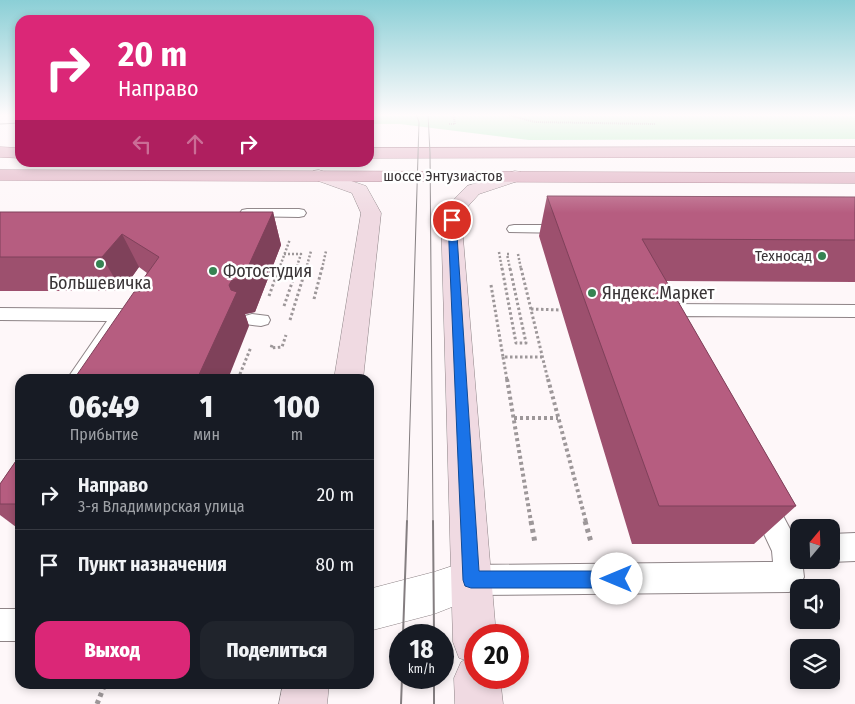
<!DOCTYPE html>
<html lang="ru">
<head>
<meta charset="utf-8">
<style>
  :root { --surface:#171b24; --page:#20242c; --text:#f1f3f6; --muted:#9ea1a6; --line:#363941; --accent:#db2777 }
  body { margin:0; font-family:"Fira Sans Condensed",sans-serif; background:var(--page); color:var(--text); height:100vh; display:flex; flex-direction:column; font-size:19px; white-space:nowrap }
  * { box-sizing:border-box; margin:0 }
  p { font-size:16px; color:var(--muted) }
  .icon { flex:none; width:28px; height:28px; fill:none; stroke:currentColor; stroke-width:2; stroke-linecap:round; stroke-linejoin:round }
  .map { position:relative; flex:1; overflow:hidden }
  .drawer { position:absolute; left:15px; top:374px; width:359px; height:315px; display:flex; flex-direction:column; background:var(--surface); border-radius:15px; box-shadow:0 2px 8px #0003 }
  .drawer>* { flex:none }
  .guide { position:absolute; left:15px; top:15px; width:359px; height:152px; border-radius:15px; box-shadow:0 2px 8px #0003; background:#db2777; color:#fff; overflow:hidden }
  .needle { width:32px; rotate:19deg }
  .controls { position:absolute; left:790px; top:519px; display:grid; gap:10px }
  .controls a { display:grid; place-items:center; width:50px; height:50px; border-radius:10px; background:var(--surface); box-shadow:0 2px 8px #0003; font-size:25px }
  .speed { position:absolute; left:389px; top:624px; display:flex; gap:10px; font-size:25px; font-weight:700; text-align:center }
  .speed>* { display:grid; place-content:center; width:65px; height:65px; border-radius:50%; background:var(--surface); box-shadow:0 2px 8px #0003; line-height:1 }
  .speed small { font-size:12px; font-weight:400 }
  .speed .limit { border:8px solid #d22; background:#fff; color:#111 }
  .pin { position:absolute; display:grid; place-items:center; width:42px; height:42px; color:#fff; margin:-21px; border:2px solid #fff; border-radius:50%; box-shadow:0 1px 5px #0007 }
  .me { position:absolute; width:55px; margin:-28px; rotate:270deg; stroke-linejoin:round; filter:drop-shadow(0 0 4px #0008) }
  .turn { display:flex; align-items:center; gap:18px; height:105px; padding:0 20px; font-size:22px }
  .turn .icon { width:65px; height:65px; stroke-width:2.5 }
  .turn b { display:block; font-size:35px; line-height:42px }
  .lanes { display:flex; align-items:center; height:48px; padding:0 20px; background:#0003; justify-content:center; gap:25px; direction:ltr }
  .lanes .off { opacity:.35 }
  .eta { display:flex; justify-content:space-evenly; align-items:center; height:85px; text-align:center }
  .eta b { font-size:30px; font-weight:800; line-height:35px }
  .cta { display:flex; gap:10px; margin-top:auto; padding:10px 20px }
  .cta a { flex:1; height:58px; border-radius:15px; background:var(--accent); color:#fff; font-size:20px; font-weight:800; line-height:58px; text-align:center }
  .cta a+a { background:var(--page); color:var(--text) }
  ul { padding:0; list-style:none }
  li { display:flex; align-items:center; gap:15px; height:70px; padding:0 20px; border-top:1px solid var(--line) }
  li div { flex:1 }
  li b { display:block; font-size:19px }
  li em { font-style:normal }
  .map>svg:first-child { display:block }
  .green { fill:#b6efc5 }
  .lines { fill:none; stroke-linecap:round; stroke-linejoin:round }
  .lane-casing { stroke:#8e8487; stroke-width:2 }
  .street-casing { stroke:#8e8487; stroke-width:1 }
  .secondary-casing { stroke:#8e8487; stroke-width:1 }
  .primary-casing { stroke:#9a697b; stroke-width:1 }
  .path-far4 { stroke:#9d9799; stroke-width:2; stroke-dasharray:1 1; stroke-linecap:butt }
  .path-far3 { stroke:#9d9799; stroke-width:2.5; stroke-dasharray:2 2; stroke-linecap:butt }
  .path-far2 { stroke:#9d9799; stroke-width:3; stroke-dasharray:2.5 2.5; stroke-linecap:butt }
  .path-far1 { stroke:#9d9799; stroke-width:4; stroke-dasharray:3 3; stroke-linecap:butt }
  .path { stroke:#9d9799; stroke-width:5; stroke-dasharray:4 4; stroke-linecap:butt }
  .lane { fill:#fff; fill-rule:evenodd }
  .street { fill:#fff; fill-rule:evenodd }
  .secondary { fill:#f0dae2; fill-rule:evenodd }
  .primary { fill:#e2b6c6; fill-rule:evenodd }
  .tram-far1 { stroke:#847e80; stroke-width:1 }
  .tram { stroke:#847e80; stroke-width:2 }
  .wall { fill:#9d506e }
  .shaded-wall { fill:#7f415a }
  .building { fill:#b65d80; stroke:#7f415a }
  .route { fill:#1a73e8; stroke:#114b97 }
  .poi-dot { fill:#368352; stroke:#fff; stroke-width:2 }
  .labels { text-anchor:middle; dominant-baseline:central; stroke-width:5; stroke-linejoin:round; paint-order:stroke }
  .far-street-label { font-size:15px; fill:#393436; stroke:#fff }
  .far-poi-label { font-size:15px; fill:#393436; stroke:#fff; text-anchor:end }
  .poi-label { font-size:18px; fill:#393436; stroke:#fff; text-anchor:start }
</style>
</head>
<body>
<div class="map">
<svg width="855" height="704" viewBox="0 0 855 704">
  <rect width="100%" height="100%" fill="#fef7f9"/>
  <polygon class="green" points="369,114 855,114 855,139 529,140 400,124 369,124"/>
  <g class="lines">
    <defs>
      <g id="lane">
        <polygon points="247,209 299,209 304,210 306,213 304,216 299,217 242,216 240,213 242,210"/>
        <polygon points="514,225 568,225 573,226 575,229 573,232 568,233 509,232 507,229 509,226"/>
        <polygon points="662,304 855,305 855,317 673,316 671,319 664,321 657,319 653,310 656,306"/>
        <polygon points="0,308 121,309 128,311 130,315 88,379 67,379 107,321 0,320"/>
        <polygon points="252,314 268,316 270,320 268,324 261,326 245,324 243,320 245,316"/>
        <polygon points="762,490 771,493 799,546 799,560 802,560 804,577 799,587 789,592 471,595 461,590 456,580 461,570 471,565 773,562 772,551 749,502 753,493"/>
        <polygon points="855,533 855,561 831,562 826,560 831,560 831,534"/>
        <rect x="0" y="609" width="20" height="32"/>
      </g>
      <polygon id="street" points="471,560 485,566 491,580 485,594 434,614 369,631 369,589 434,572"/>
      <g id="secondary">
        <polygon points="319,170 366,186 381,213 363,379 334,379 361,213 352,193 313,179 310,175 313,171"/>
        <polygon points="515,171 521,172 524,176 521,180 479,194 461,214 496,635 475,635 475,678 500,678 503,704 455,704 454,678 461,662 465,660 459,658 453,642 441,213 467,186"/>
        <polygon points="283,684 329,684 327,704 279,704"/>
      </g>
      <g id="primary">
        <polygon points="0,147 20,148 20,158 0,157"/>
        <polygon points="855,147 855,157 369,158 369,148"/>
        <polygon points="0,170 855,173 855,183 0,180"/>
      </g>
    </defs>
    <use href="#lane" class="lane-casing"/>
    <use href="#street" class="street-casing"/>
    <use href="#secondary" class="secondary-casing"/>
    <use href="#primary" class="primary-casing"/>
    <g class="path-far4">
      <polyline points="505,114 535,122 655,124"/>
      <polyline points="449,124 455,124 453,114"/>
    </g>
    <g class="path-far3">
      <polyline points="499,252 502,269"/>
      <polyline points="284,254 301,254 296,269"/>
      <polyline points="509,254 507,254 510,269"/>
      <polyline points="518,254 521,269"/>
      <polyline points="279,269 290,239"/>
      <polyline points="306,269 311,251"/>
      <polyline points="322,269 326,251"/>
    </g>
    <g class="path-far2">
      <polyline points="502,268 516,343 526,343 510,268"/>
      <polyline points="521,268 548,380"/>
      <polyline points="491,285 503,357 542,357"/>
      <polyline points="269,296 279,268"/>
      <polyline points="314,299 322,268"/>
      <polyline points="284,306 297,268"/>
      <polyline points="531,309 561,310"/>
      <polyline points="290,320 306,268"/>
      <polyline points="272,345 271,348 282,347 286,335"/>
      <polyline points="503,357 507,380"/>
      <polyline points="238,379 251,347"/>
    </g>
    <g class="path-far1">
      <polyline points="507,379 531,522"/>
      <polyline points="548,379 586,522"/>
      <polyline points="514,418 558,418"/>
    </g>
    <g class="path">
      <polyline points="531,521 535,543"/>
      <polyline points="585,521 591,542"/>
      <polyline points="97,704 105,684"/>
    </g>
    <use href="#lane" class="lane"/>
    <use href="#street" class="street"/>
    <use href="#secondary" class="secondary"/>
    <use href="#primary" class="primary"/>
    <g class="tram-far1">
      <polyline points="428,114 430,153 433,522"/>
      <polyline points="0,115 4,114"/>
      <polyline points="0,124 20,123"/>
      <polyline points="407,522 419,122 416,114"/>
    </g>
    <g class="tram">
      <polyline points="433,521 434,635"/>
      <polyline points="403,635 407,521"/>
      <polyline points="434,678 434,704"/>
      <polyline points="401,704 402,678"/>
    </g>
  </g>
  <g class="wall">
    <polygon points="547,196 855,197 855,282 666,281 796,506 754,544 632,544 539,236"/>
    <polygon points="0,212 273,212 281,245 255,312 245,314 249,326 148,290 149,288 144,278 147,273 139,267 122,291 0,291"/>
    <polygon points="20,455 20,530 0,515 0,484"/>
  </g>
  <g class="shaded-wall">
    <polygon points="273,212 281,245 255,312 245,314 249,326 228,379 197,379 229,285"/>
    <polygon points="122,234 139,267 122,291 102,257"/>
  </g>
  <g class="building">
    <polygon points="547,196 855,197 855,240 642,239 796,506 659,506"/>
    <polygon points="0,212 273,212 243,278 232,280 229,285 231,290 237,292 197,379 74,379 134,292 148,290 151,285 149,280 144,278 159,257 122,234 102,257 0,257"/>
    <polygon points="20,455 20,504 0,504 0,484"/>
  </g>
  <linearGradient id="sky" x2="0" y2="1"><stop stop-color="#8bcfd6"/><stop offset="0.54" stop-color="#fffbfc"/><stop offset="1" stop-color="#fffbfc" stop-opacity="0"/></linearGradient>
  <rect width="855" height="213" fill="url(#sky)"/>
  <polygon class="route" points="452,217 456,220 479,571 617,571 623,573 626,579 623,585 617,588 471,588 465,586 463,580 448,220"/>
  <g class="poi-dot">
    <circle cx="822" cy="256" r="5"/>
    <circle cx="100" cy="264" r="5"/>
    <circle cx="213" cy="271" r="5"/>
    <circle cx="592" cy="293" r="5"/>
  </g>
  <g class="labels">
    <g class="far-street-label">
      <text x="443" y="176">шоссе Энтузиастов</text>
    </g>
    <g class="far-poi-label">
      <text x="812" y="256">Техносад</text>
    </g>
    <g class="poi-label">
      <text x="223" y="271">Фотостудия</text>
      <text x="100" y="283" text-anchor="middle">Большевичка</text>
      <text x="602" y="293">Яндекс.Маркет</text>
    </g>
  </g>
</svg>
<div class="controls">
<a><svg class="needle" viewBox="-14 -14 28 28"><path d="M0-13l5 13h-10z" fill="#e53935"/><path d="M0 13l5-13h-10z" fill="#9ea1a6"/></svg></a>
<a><svg class="icon" aria-label="sound" viewBox="0 0 24 24"><path d="M4 9h4l5-4v14l-5-4H4zM17 9q2 3 0 6"/></svg></a>
<a><svg class="icon" aria-label="layers" viewBox="0 0 24 24"><path d="M12 4l9 5-9 5-9-5zM3 14l9 5 9-5"/></svg></a>
</div>
<div class="speed"><div>18<small>km/h</small></div><div class="limit">20</div></div>
<div class="pin" style="left:452px;top:220px;background:#d93025"><svg class="icon" aria-label="arrive" viewBox="0 0 24 24"><path d="M6 21V4h12l-3 4 3 4H6"/></svg></div>
<svg class="me" style="left:617px;top:579px" viewBox="-20 -20 40 40"><circle r="19" fill="#fff"/><path d="M0-13L10 11 0 6-10 11z" fill="#1a73e8"/></svg>
<div class="guide">
<div class="turn"><svg class="icon" aria-label="right" viewBox="0 0 24 24"><path d="M7 20v-9h11M14 6l5 5-5 5"/></svg><div><b>20 m</b>Направо</div></div>
<div class="lanes"><svg class="icon off" aria-label="left" viewBox="0 0 24 24"><path d="M17 20v-9H6M10 6l-5 5 5 5"/></svg><svg class="icon off" aria-label="ahead" viewBox="0 0 24 24"><path d="M12 20V5M6 11l6-6 6 6"/></svg><svg class="icon" aria-label="right" viewBox="0 0 24 24"><path d="M7 20v-9h11M14 6l5 5-5 5"/></svg></div>
</div>
<section class="drawer">
<div class="eta">
<div><b>06:49</b><p>Прибытие</p></div>
<div><b>1</b><p>мин</p></div>
<div><b>100</b><p>m</p></div>
</div>
<ul>
<li><svg class="icon" aria-label="right" viewBox="0 0 24 24"><path d="M7 20v-9h11M14 6l5 5-5 5"/></svg><div><b>Направо</b><p>3-я Владимирская улица</p></div><em>20 m</em></li>
<li><svg class="icon" aria-label="arrive" viewBox="0 0 24 24"><path d="M6 21V4h12l-3 4 3 4H6"/></svg><div><b>Пункт назначения</b></div><em>80 m</em></li>
</ul>
<div class="cta"><a>Выход</a><a>Поделиться</a></div>
</section>
</div>
</body>
</html>
